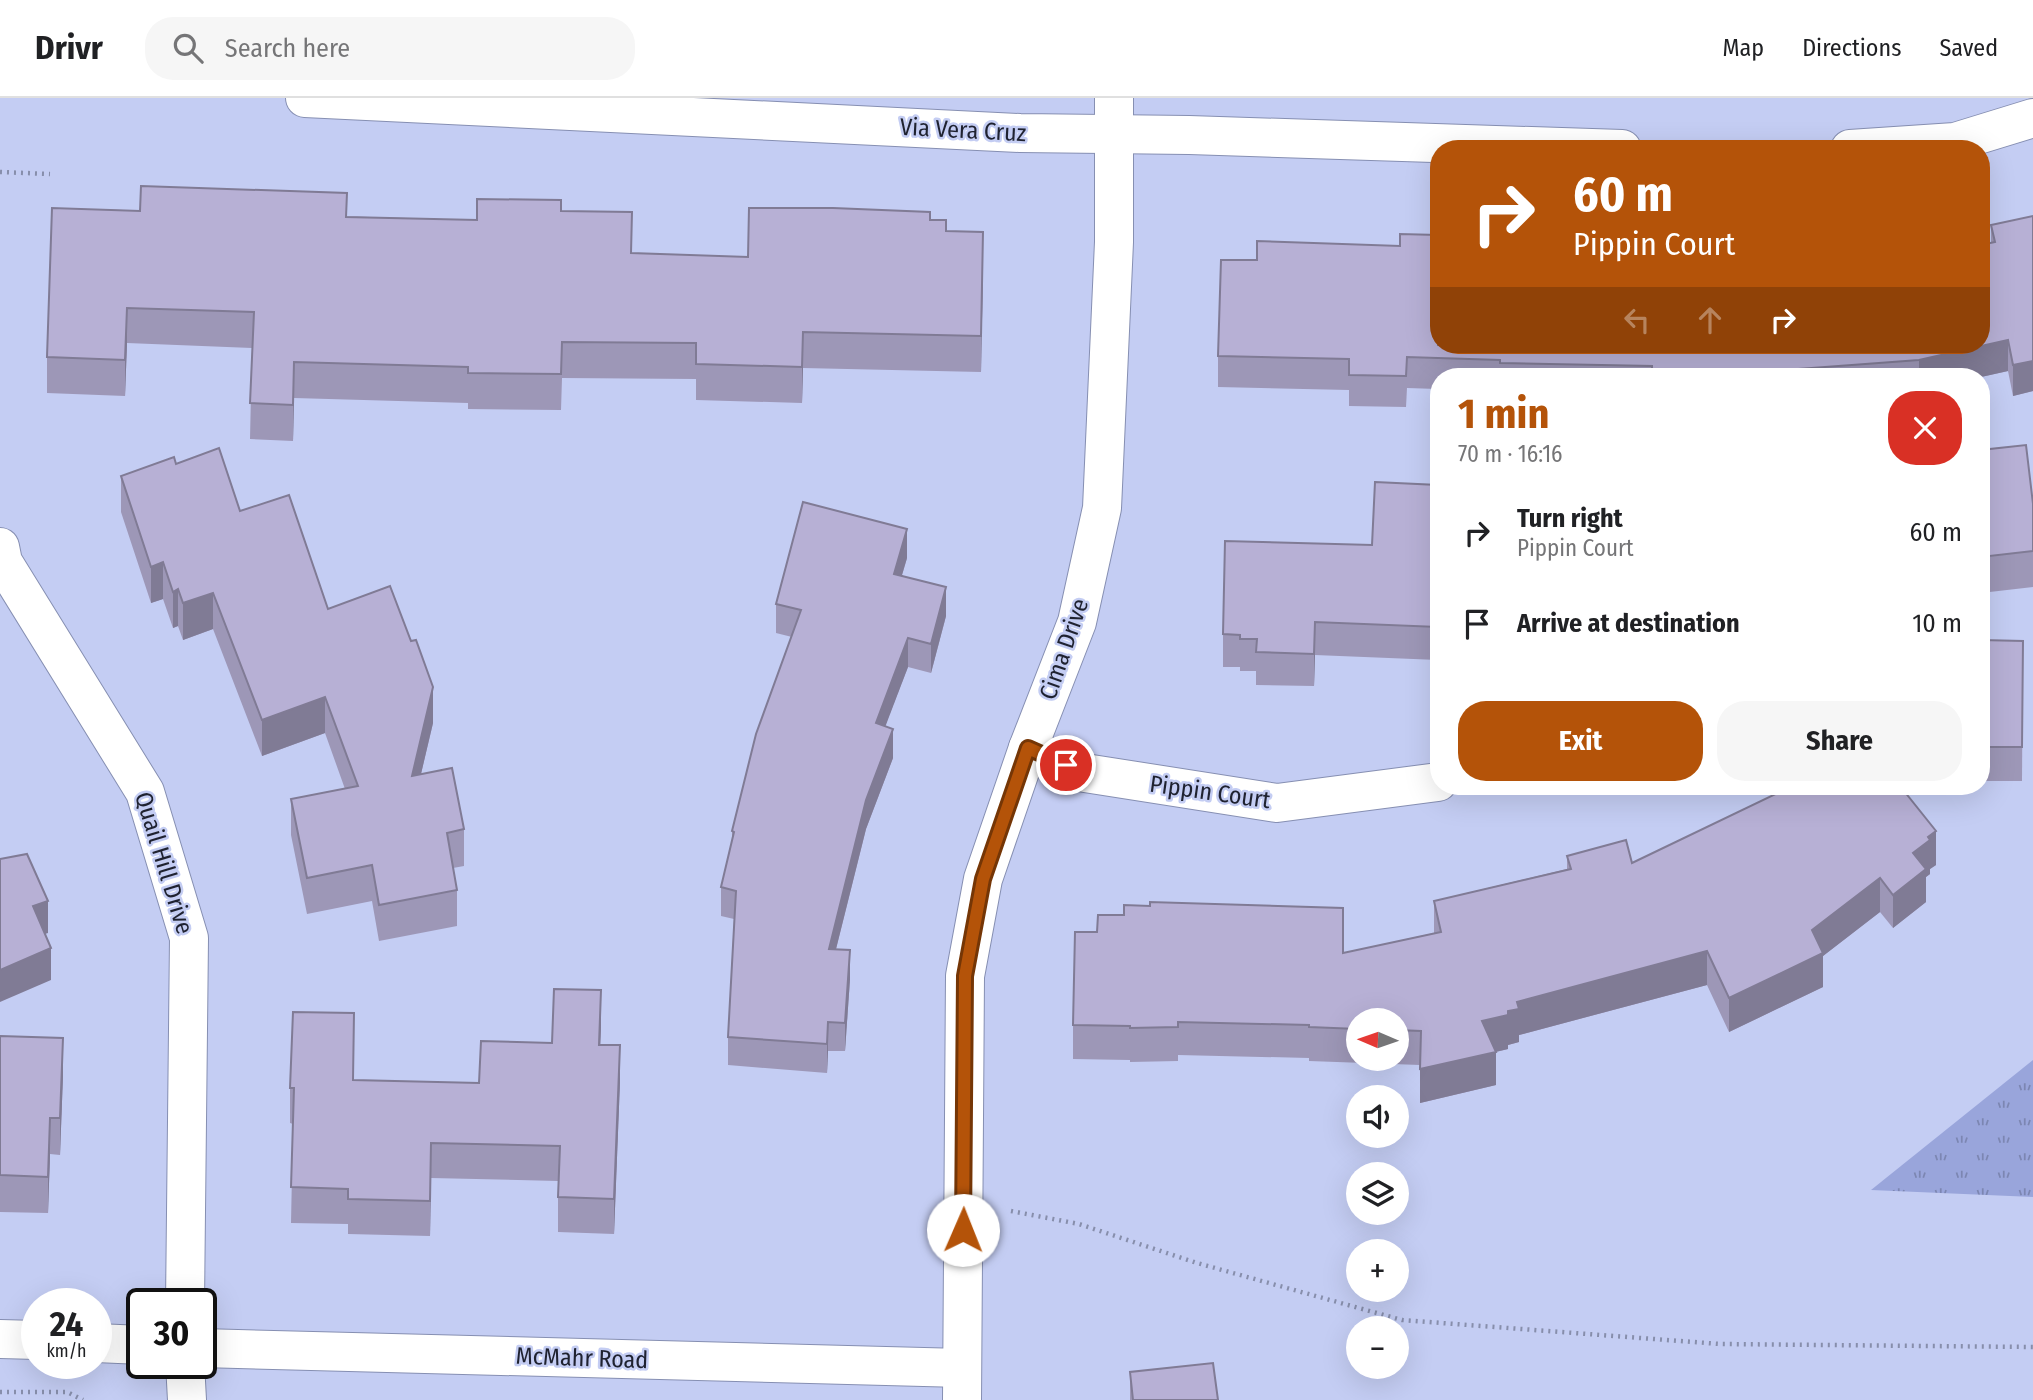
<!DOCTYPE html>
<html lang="en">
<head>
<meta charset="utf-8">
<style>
  :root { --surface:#fff; --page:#f6f6f6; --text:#202124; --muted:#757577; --line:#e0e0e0; --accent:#b45309 }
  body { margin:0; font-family:"Fira Sans Condensed",sans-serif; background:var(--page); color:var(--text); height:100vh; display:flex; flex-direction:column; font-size:26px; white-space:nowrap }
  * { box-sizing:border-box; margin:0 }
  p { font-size:23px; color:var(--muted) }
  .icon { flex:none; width:38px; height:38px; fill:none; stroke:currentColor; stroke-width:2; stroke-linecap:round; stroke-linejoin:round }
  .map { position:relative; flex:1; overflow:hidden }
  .drawer { position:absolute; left:1430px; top:270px; width:560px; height:427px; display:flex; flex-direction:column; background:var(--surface); border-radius:28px; box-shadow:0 7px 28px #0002 }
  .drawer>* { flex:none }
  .hud { position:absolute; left:1430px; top:42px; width:560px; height:214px; border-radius:28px; box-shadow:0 7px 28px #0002; background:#b45309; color:#fff; overflow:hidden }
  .needle { width:46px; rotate:272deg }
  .buttons { position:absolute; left:1346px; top:910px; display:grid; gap:14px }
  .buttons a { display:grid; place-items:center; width:63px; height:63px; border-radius:50%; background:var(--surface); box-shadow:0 7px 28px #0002; font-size:35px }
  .speed { position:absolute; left:21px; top:1190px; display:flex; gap:14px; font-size:35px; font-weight:700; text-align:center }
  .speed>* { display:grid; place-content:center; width:91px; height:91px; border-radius:50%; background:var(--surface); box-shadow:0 7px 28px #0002; line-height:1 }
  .speed small { font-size:18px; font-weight:400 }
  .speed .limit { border:4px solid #111; border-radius:10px; background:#fff; color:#111 }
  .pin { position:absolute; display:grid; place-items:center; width:60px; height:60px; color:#fff; margin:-30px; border:4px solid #fff; border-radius:50%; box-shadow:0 2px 7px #0007 }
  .me { position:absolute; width:77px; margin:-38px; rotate:1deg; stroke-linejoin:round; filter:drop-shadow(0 0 5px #0008) }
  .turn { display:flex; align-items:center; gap:24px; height:147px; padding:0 28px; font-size:32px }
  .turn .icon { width:91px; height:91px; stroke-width:2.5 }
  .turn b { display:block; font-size:49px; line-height:60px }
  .lanes { display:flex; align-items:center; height:66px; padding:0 28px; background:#0003; justify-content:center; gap:35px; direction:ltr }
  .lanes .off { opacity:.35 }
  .round { display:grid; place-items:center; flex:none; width:74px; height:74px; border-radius:28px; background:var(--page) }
  .headline { display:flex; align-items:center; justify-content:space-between; height:119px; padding:0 28px }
  h1 { font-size:42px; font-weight:700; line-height:52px; color:var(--accent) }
  .primary-button { display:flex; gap:14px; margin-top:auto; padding:14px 28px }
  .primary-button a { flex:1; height:80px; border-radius:28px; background:var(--accent); color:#fff; font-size:28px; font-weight:700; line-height:80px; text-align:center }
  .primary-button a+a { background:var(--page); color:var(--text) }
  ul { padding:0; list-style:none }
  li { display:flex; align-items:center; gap:21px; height:91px; padding:0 28px }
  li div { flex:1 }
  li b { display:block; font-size:26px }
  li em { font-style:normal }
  header { display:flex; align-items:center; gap:42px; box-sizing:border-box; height:98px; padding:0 35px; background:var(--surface); border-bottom:2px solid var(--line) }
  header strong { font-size:33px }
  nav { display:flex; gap:38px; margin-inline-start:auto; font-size:24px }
  .search { width:490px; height:63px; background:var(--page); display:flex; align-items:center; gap:18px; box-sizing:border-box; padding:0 24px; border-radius:28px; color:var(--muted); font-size:26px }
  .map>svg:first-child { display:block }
  .grass { fill:url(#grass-tufts) }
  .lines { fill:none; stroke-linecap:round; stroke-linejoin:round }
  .minor-casing { stroke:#868fb2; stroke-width:40 }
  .path { stroke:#878eab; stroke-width:4.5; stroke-dasharray:2 5; stroke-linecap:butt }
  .minor { stroke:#fff; stroke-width:38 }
  .wall { fill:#9d97b7; fill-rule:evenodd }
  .shaded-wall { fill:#807b95 }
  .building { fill:#b7b0d5; stroke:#807b95; stroke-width:2 }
  .route-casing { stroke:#753606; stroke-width:18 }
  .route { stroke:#b45309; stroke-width:12 }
  .labels { text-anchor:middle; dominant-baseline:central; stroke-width:5; stroke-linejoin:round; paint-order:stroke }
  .street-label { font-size:24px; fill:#1f2230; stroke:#c4cdf3 }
</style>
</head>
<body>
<header>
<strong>Drivr</strong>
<div class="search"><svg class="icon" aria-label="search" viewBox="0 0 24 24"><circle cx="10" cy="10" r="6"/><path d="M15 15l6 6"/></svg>Search here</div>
<nav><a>Map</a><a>Directions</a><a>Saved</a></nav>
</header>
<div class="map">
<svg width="2033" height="1302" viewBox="0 0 2033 1302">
  <defs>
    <pattern id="grass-tufts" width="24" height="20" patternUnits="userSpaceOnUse" patternTransform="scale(1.75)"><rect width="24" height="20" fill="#99a5db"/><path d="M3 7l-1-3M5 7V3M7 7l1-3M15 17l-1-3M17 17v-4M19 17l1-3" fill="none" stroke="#7c86b2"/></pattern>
  </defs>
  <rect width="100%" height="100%" fill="#c4cdf3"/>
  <polygon class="grass" points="2033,962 2033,1099 1871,1092"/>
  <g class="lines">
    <defs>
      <g id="minor">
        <polyline points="305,0 1020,35 1189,37 1622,51"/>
        <polyline points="1850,51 1955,44 2033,20"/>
        <polyline points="0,449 3,464 145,694 189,840 185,1206"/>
        <polyline points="1028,650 1085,675 1277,705 1438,684"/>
        <polyline points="0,1241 37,1242"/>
        <polyline points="96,1245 142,1247"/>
        <polyline points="201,1250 962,1270"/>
        <polyline points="185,1265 187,1302"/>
        <polyline points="962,1302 965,878 983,781 1028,650 1077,524 1102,410 1114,144 1114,0"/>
      </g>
    </defs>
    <use href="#minor" class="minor-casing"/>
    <g class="path">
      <polyline points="0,74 50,76"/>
      <polyline points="1011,1113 1079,1126 1197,1165 1402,1222 1720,1246 2033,1249"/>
      <polyline points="0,1294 67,1294 83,1302"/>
    </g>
    <use href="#minor" class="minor"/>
  </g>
  <g class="wall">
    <polygon points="52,110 477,122 561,113 632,155 748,159 930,122 946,133 983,169 981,274 803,270 802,305 696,302 696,281 562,280 561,312 468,311 468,305 294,300 293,343 250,341 252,250 127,245 125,298 47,295 47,259"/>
    <polygon points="2033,118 2033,293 2013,298 2008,273 1981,279 1438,278 1438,291 1407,290 1406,309 1349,308 1349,292 1218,289 1218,258 1257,162 1400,148 1438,247 1981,247 1991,144 1991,127"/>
    <polygon points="1981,352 2033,406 2033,489 1981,495"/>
    <polygon points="176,366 240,413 328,511 433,625 421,676 464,731 464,768 453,770 457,792 457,828 379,843 372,803 307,816 291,737 291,701 345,691 325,635 262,658 213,531 183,542 178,528 173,530 163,501 151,505 121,414 121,378"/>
    <polygon points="1438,387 1438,562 1315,557 1314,588 1256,587 1256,573 1240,573 1240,569 1223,569 1223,536 1372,447"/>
    <polygon points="907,460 902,477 946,518 931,575 908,569 885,628 893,660 866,731 836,851 850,881 845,953 828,953 827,975 728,967 728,939 734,821 721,818 721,789 732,745 732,733 792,539 776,535 776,506"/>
    <polygon points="1981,542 2023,543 2022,683 1981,683"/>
    <path d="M1567 758 1632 765 1936 767 1930 771V776L1926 779V804L1893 830 1880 814 1823 858V889L1729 934 1707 887 1519 937V944L1508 947V951L1496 954V987L1420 1005V967L1309 963V960L1178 957V963L1130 964V962L1073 961V927L1343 855 1434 835V803L1567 771ZM1358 922H1396V961H1358Z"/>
    <polygon points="601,927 600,947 620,983 614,1136 558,1134 558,1083 431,1080 430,1138 348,1136 348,1126 291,1125 293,1026 290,1025 290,990 354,951 353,982 479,985 552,945"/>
    <polygon points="0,938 63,977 60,1057 50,1056 48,1115 0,1114"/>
    <polygon points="1130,1274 1218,1302 1130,1302"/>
  </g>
  <g class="shaded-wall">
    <polygon points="983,134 983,169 981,274 981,238"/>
    <polygon points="127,210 127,245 125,298 125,262"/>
    <polygon points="803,234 803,270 802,305 802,269"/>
    <polygon points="2008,242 2008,273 1981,279 1919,278 1919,262"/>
    <polygon points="2033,263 2033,293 2013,298 2013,267"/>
    <polygon points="294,264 294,300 293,343 293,307"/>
    <polygon points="907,431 907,460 894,504 894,476"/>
    <polygon points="163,464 163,501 151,505 151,469"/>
    <polygon points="946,489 946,518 931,575 931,546"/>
    <polygon points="178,491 178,528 173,530 173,494"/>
    <polygon points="213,495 213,531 183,542 183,505"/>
    <polygon points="1315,524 1315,557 1314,588 1314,556"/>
    <polygon points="908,540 908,569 876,653 876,625"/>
    <polygon points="433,589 433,625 412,714 412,678"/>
    <polygon points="325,599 325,635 262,658 262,622"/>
    <polygon points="893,631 893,660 866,731 829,879 829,851 866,702"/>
    <polygon points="1936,733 1936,767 1930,771 1930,776 1926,779 1926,804 1893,830 1893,797 1913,755 1928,739"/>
    <polygon points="1880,780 1880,814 1823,858 1823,889 1729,934 1729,900 1812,832"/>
    <polygon points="48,803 48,835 33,840 33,808"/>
    <polygon points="51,850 51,882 0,904 0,872"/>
    <polygon points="850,852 850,881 845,953 845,925"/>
    <polygon points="1707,853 1707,887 1519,937 1519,944 1508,947 1508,951 1482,957 1482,923 1508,913 1517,904"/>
    <polygon points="601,892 601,927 599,982 599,947"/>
    <polygon points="828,924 828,953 827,975 827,946"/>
    <polygon points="63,940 63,977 60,1057 60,1020"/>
    <polygon points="620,947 620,983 614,1136 614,1101"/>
    <polygon points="1496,954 1496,987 1420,1005 1420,971"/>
    <polygon points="50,1020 50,1056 48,1115 48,1079"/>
    <polygon points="431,1045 431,1080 430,1138 430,1103"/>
  </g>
  <g class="building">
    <polygon points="141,88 347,95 346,119 477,122 477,101 561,102 561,113 632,114 631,155 748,159 749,110 833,110 930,114 930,122 946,122 946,133 983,134 981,238 803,234 802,269 696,266 696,245 562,244 561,276 468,275 468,269 294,264 293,307 250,305 254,214 127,210 125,262 47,259 52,110 140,113"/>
    <polygon points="2033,118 2033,263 2013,267 2008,242 1919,262 1759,274 1759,278 1652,278 1652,268 1500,265 1500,262 1407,259 1406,278 1349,277 1349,261 1218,258 1221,162 1257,162 1257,143 1400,148 1400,136 1438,137 1438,247 1981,247 1981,147 1995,144 1991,127"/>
    <polygon points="2026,347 2033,406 2033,453 1981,459 1981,352"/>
    <polygon points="219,350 240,413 289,397 328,511 390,488 411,543 416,542 433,589 412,678 452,670 464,731 447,735 457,792 379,807 372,767 307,780 291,701 358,688 325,599 262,622 213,495 183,505 178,491 173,494 163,464 151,469 121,378 174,359 176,366"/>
    <polygon points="1375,384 1438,387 1438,529 1315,524 1314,556 1256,554 1257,541 1240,541 1240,537 1223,536 1225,443 1372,447"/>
    <polygon points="803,404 907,431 894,476 946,489 931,546 908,540 876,625 893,631 866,702 829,851 850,852 845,925 828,924 827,946 728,939 736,793 721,789 734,734 732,733 756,636 801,512 776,506"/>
    <polygon points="1981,542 2023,543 2022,649 1981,649"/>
    <polygon points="1790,688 1900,688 1936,733 1928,739 1930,742 1913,755 1926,771 1893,797 1880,780 1812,832 1823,855 1729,900 1707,853 1517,904 1519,911 1508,913 1508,917 1482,923 1496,954 1420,971 1421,933 1396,932 1396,922 1358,922 1358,931 1309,929 1309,927 1178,924 1178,929 1130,930 1130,928 1073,927 1075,834 1097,834 1098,817 1124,817 1124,807 1150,808 1150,804 1343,810 1343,855 1441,834 1434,803 1571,771 1567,758 1626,742 1632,765 1784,692"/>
    <polygon points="27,756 48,803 33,808 51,850 0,872 0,761"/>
    <polygon points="554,891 601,892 599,947 620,947 614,1101 558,1099 560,1048 431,1045 430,1103 348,1101 348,1091 291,1089 294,990 290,990 293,914 354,915 353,982 479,985 481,943 552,945"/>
    <polygon points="0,938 63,940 60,1020 50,1020 48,1079 0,1077"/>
    <polygon points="1213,1265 1218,1302 1133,1302 1130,1274"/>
  </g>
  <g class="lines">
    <defs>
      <polyline id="route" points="963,1132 965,878 983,781 1028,650 1066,667"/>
    </defs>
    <use href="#route" class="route-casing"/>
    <use href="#route" class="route"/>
  </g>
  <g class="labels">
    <g class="street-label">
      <text transform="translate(963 32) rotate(3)">Via Vera Cruz</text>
      <text transform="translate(1064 551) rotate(-71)">Cima Drive</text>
      <text transform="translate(1210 694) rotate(8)">Pippin Court</text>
      <text transform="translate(164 765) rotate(73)">Quail Hill Drive</text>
      <text transform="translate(582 1260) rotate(2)">McMahr Road</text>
    </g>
  </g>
</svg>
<div class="buttons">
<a><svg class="needle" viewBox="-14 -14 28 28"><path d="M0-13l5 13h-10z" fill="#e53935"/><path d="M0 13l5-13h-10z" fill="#757577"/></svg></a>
<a><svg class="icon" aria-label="sound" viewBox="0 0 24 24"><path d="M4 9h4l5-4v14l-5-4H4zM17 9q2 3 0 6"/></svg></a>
<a><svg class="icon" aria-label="layers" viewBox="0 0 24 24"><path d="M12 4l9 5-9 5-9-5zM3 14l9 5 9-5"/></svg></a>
<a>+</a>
<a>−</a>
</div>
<div class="speed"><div>24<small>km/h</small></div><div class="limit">30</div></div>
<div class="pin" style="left:1066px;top:667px;background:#d93025"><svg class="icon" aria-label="arrive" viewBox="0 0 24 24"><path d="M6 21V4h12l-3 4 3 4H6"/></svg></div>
<svg class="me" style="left:963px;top:1132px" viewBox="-20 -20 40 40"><circle r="19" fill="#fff"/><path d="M0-13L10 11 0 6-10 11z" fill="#b45309"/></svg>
<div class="hud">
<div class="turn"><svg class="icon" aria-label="right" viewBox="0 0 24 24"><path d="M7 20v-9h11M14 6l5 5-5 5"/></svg><div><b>60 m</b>Pippin Court</div></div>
<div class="lanes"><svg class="icon off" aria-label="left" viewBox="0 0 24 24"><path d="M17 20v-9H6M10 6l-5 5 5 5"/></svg><svg class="icon off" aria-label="ahead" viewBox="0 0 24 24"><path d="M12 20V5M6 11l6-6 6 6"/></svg><svg class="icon" aria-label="right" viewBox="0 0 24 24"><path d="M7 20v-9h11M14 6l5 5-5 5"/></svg></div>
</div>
<section class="drawer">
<div class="headline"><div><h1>1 min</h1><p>70 m · 16:16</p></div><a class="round" style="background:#d93025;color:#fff"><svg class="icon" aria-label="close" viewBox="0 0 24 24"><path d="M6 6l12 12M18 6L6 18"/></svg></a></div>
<ul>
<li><svg class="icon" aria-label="right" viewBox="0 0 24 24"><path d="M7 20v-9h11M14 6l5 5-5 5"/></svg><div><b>Turn right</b><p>Pippin Court</p></div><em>60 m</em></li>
<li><svg class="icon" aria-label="arrive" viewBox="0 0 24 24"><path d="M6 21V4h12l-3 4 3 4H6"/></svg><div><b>Arrive at destination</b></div><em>10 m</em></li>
</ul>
<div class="primary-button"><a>Exit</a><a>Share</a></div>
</section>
</div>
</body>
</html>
